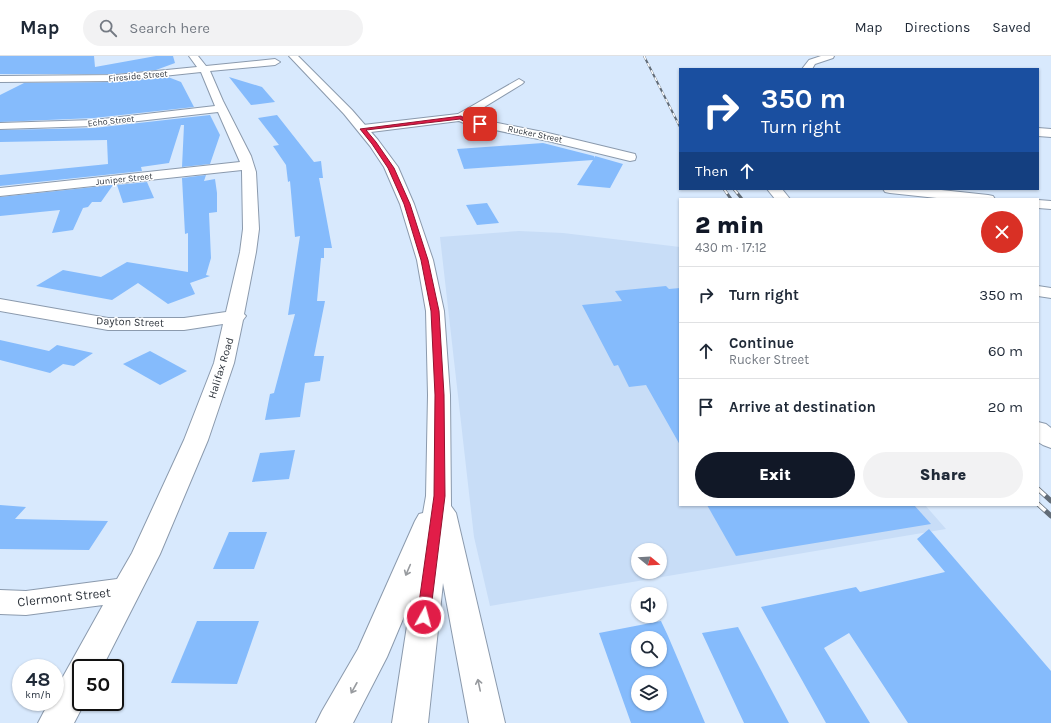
<!DOCTYPE html>
<html lang="en">
<head>
<meta charset="utf-8">
<style>
  :root { --surface:#fff; --page:#f2f2f3; --text:#1f2937; --muted:#747a83; --line:#e0e1e3; --accent:#111827 }
  body { margin:0; font-family:Karla,sans-serif; background:var(--page); color:var(--text); height:100vh; display:flex; flex-direction:column; font-size:15px; white-space:nowrap }
  * { box-sizing:border-box; margin:0 }
  p { font-size:13px; color:var(--muted) }
  .icon { flex:none; width:22px; height:22px; fill:none; stroke:currentColor; stroke-width:2; stroke-linecap:round; stroke-linejoin:round }
  .map { position:relative; flex:1; overflow:hidden }
  .side { position:absolute; left:679px; top:142px; width:360px; height:308px; display:flex; flex-direction:column; background:var(--surface); border-radius:0px; box-shadow:0 1px 3px #0004 }
  .side>* { flex:none }
  .banner { position:absolute; left:679px; top:12px; width:360px; height:122px; border-radius:0px; box-shadow:0 1px 3px #0004; background:#1a4fa0; color:#fff; overflow:hidden }
  .needle { width:26px; rotate:108deg }
  .fabs { position:absolute; left:631px; top:487px; display:grid; gap:8px }
  .fabs a { display:grid; place-items:center; width:36px; height:36px; border-radius:50%; background:var(--surface); box-shadow:0 1px 3px #0004; font-size:20px }
  .speed { position:absolute; left:12px; top:603px; display:flex; gap:8px; font-size:20px; font-weight:700; text-align:center }
  .speed>* { display:grid; place-content:center; width:52px; height:52px; border-radius:50%; background:var(--surface); box-shadow:0 1px 3px #0004; line-height:1 }
  .speed small { font-size:10px; font-weight:400 }
  .speed .limit { border:2px solid #111; border-radius:6px; background:#fff; color:#111 }
  .pin { position:absolute; display:grid; place-items:center; width:34px; height:34px; color:#fff; margin:-17px; border-radius:8px; box-shadow:0 2px 6px #0006 }
  .me { position:absolute; width:44px; margin:-22px; rotate:7deg; stroke-linejoin:round; filter:drop-shadow(0 0 3px #0008) }
  .turn { display:flex; align-items:center; gap:14px; height:84px; padding:0 16px; font-size:18px }
  .turn .icon { width:52px; height:52px; stroke-width:2.5 }
  .turn b { display:block; font-size:28px; line-height:34px }
  .then { display:flex; align-items:center; height:38px; padding:0 16px; background:#0003; gap:8px; font-size:15px }
  .round { display:grid; place-items:center; flex:none; width:42px; height:42px; border-radius:21px; background:var(--page) }
  .head { display:flex; align-items:center; justify-content:space-between; height:68px; padding:0 16px }
  h1 { font-size:24px; font-weight:800; line-height:30px; color:var(--accent) }
  .button { display:flex; gap:8px; margin-top:auto; padding:8px 16px }
  .button a { flex:1; height:46px; border-radius:24px; background:var(--accent); color:#fff; font-size:16px; font-weight:800; line-height:46px; text-align:center }
  .button a+a { background:var(--page); color:var(--text) }
  ul { padding:0; list-style:none }
  li { display:flex; align-items:center; gap:12px; height:56px; padding:0 16px; border-top:1px solid var(--line) }
  li div { flex:1 }
  li b { display:block; font-size:15px }
  li em { font-style:normal }
  header { display:flex; align-items:center; gap:24px; box-sizing:border-box; height:56px; padding:0 20px; background:var(--surface); border-bottom:1px solid var(--line) }
  header strong { font-size:19px }
  nav { display:flex; gap:22px; margin-inline-start:auto; font-size:14px }
  .search { width:280px; height:36px; background:var(--page); display:flex; align-items:center; gap:10px; box-sizing:border-box; padding:0 14px; border-radius:22px; color:var(--muted); font-size:15px }
  .map>svg:first-child { display:block }
  .built { fill:#c8ddf7; fill-rule:evenodd }
  .building { fill:#85bbfc; fill-rule:evenodd }
  .lines { fill:none; stroke-linecap:round; stroke-linejoin:round }
  .minor-casing { stroke:#8b9aad; stroke-width:2 }
  .major-casing { stroke:#8b9aad; stroke-width:2 }
  .minor { fill:#fff; fill-rule:evenodd }
  .major { fill:#fff; fill-rule:evenodd }
  .rail-far2-casing { stroke:#626c77; stroke-width:2 }
  .rail-far1-casing { stroke:#626c77; stroke-width:3 }
  .rail-casing { stroke:#626c77; stroke-width:5 }
  .rail-far2 { stroke:#fff; stroke-width:1.5; stroke-dasharray:4; stroke-linecap:butt }
  .rail-far1 { stroke:#fff; stroke-width:2; stroke-dasharray:6; stroke-linecap:butt }
  .rail { stroke:#fff; stroke-width:3.5; stroke-dasharray:10; stroke-linecap:butt }
  .oneway { stroke:#989b9f }
  .route { fill:#e11d48; stroke:#92132f }
  .labels { text-anchor:middle; dominant-baseline:central; stroke-width:3; stroke-linejoin:round; paint-order:stroke }
  .far-street-label { font-size:9px; fill:#31373f; stroke:#fff }
  .street-label { font-size:11px; fill:#31373f; stroke:#fff }
  .near-street-label { font-size:13px; fill:#31373f; stroke:#fff }
</style>
</head>
<body>
<header>
<strong>Map</strong>
<div class="search"><svg class="icon" aria-label="search" viewBox="0 0 24 24"><circle cx="10" cy="10" r="6"/><path d="M15 15l6 6"/></svg>Search here</div>
<nav><a>Map</a><a>Directions</a><a>Saved</a></nav>
</header>
<div class="map">
<svg width="1051" height="667" viewBox="0 0 1051 667">
  <rect width="100%" height="100%" fill="#d8e9fd"/>
  <path class="built" d="M519 175 563 177 680 191V449H925L946 473 490 550 474 481 440 181ZM638 494H660V516H638Z"/>
  <g class="building">
    <polygon points="0,0 94,0 95,11 156,0 173,0 175,7 156,14 116,18 0,18"/>
    <polygon points="168,21 181,26 194,51 94,62 0,66 0,39 24,27 116,26"/>
    <polygon points="229,21 262,31 275,46 251,49"/>
    <polygon points="210,59 220,79 210,108 182,111 184,69 181,69 169,107 141,111 142,115 0,130 0,119 108,108 107,84 0,86 0,74 94,72"/>
    <polygon points="277,59 314,106 321,105 323,122 319,122 332,192 324,192 324,202 321,202 317,245 325,245 314,300 324,300 320,325 305,327 300,361 265,364 270,338 274,337 295,258 288,259 300,180 295,181 290,125 288,126 286,109 273,90 279,89 258,62"/>
    <polygon points="543,87 594,100 594,102 595,100 623,108 610,132 577,129 593,104 464,113 457,93"/>
    <polygon points="206,119 204,125 215,123 217,137 217,156 209,157 211,202 206,219 210,220 190,227 195,238 168,248 138,227 112,244 36,230 63,214 101,221 127,206 188,216 188,177 185,178 182,122"/>
    <polygon points="147,126 154,142 123,147 117,129"/>
    <polygon points="113,129 101,146 92,146 88,151 83,152 73,174 52,177 60,154 0,160 0,141"/>
    <polygon points="487,147 499,167 477,169 466,149"/>
    <polygon points="666,230 669,233 680,232 680,389 646,329 629,331 618,309 614,310 582,249 622,245 615,235"/>
    <polygon points="0,284 49,295 57,289 93,297 74,310 63,308 50,317 0,304"/>
    <polygon points="150,295 187,315 160,329 123,308"/>
    <polygon points="295,394 289,423 252,426 260,397"/>
    <polygon points="0,449 26,451 15,463 108,465 89,494 0,493"/>
    <polygon points="707,449 914,449 931,468 736,500"/>
    <polygon points="929,473 1051,615 1051,667 908,667 849,577 824,592 870,667 826,667 761,551 856,531 860,536 945,516 917,483"/>
    <polygon points="229,476 267,476 254,513 213,513"/>
    <polygon points="197,565 259,565 237,628 171,627"/>
    <path d="M661 565 668 580 705 667H631L599 577ZM638 582H660V604H638ZM638 626H660V648H638Z"/>
    <polygon points="738,571 789,667 744,667 702,577"/>
  </g>
  <g class="lines">
    <defs>
      <g id="minor">
        <polygon points="189,0 198,0 206,10 275,3 280,6 275,9 210,15 223,45 251,100 256,116 259,173 256,196 244,258 246,260 243,264 234,307 208,384 160,498 102,612 81,612 81,646 85,646 74,667 38,667 49,646 55,646 55,635 103,549 26,559 0,558 0,534 26,535 117,523 132,497 184,384 214,307 223,268 184,274 108,274 0,255 0,243 108,262 184,262 226,256 240,196 243,173 242,116 242,114 0,140 0,132 240,106 218,56 94,70 0,73 0,67 94,64 215,50 201,16 116,25 0,26 0,20 116,19 197,11"/>
        <polygon points="821,0 834,0 833,2 815,8 812,13 802,13 809,4"/>
        <polygon points="519,23 524,26 522,28 468,61 548,77 635,98 636,101 635,104 630,105 548,85 466,68 459,65 363,77 359,75 357,73 359,71 363,69 458,58"/>
        <polygon points="1038,72 1051,73 1051,81 1038,80"/>
        <polygon points="767,133 782,133 790,143 775,143"/>
        <polygon points="883,133 932,133 988,139 993,140 995,143 946,143 890,137 885,136"/>
        <polygon points="1038,144 1051,145 1051,153 1038,152"/>
        <polygon points="1038,230 1051,232 1051,242 1038,240"/>
        <polygon points="1038,366 1046,368 1051,372 1051,392 1043,389 1038,386"/>
      </g>
      <polygon id="major" points="289,0 298,0 352,54 378,84 398,111 414,148 433,204 444,255 450,339 451,450 456,457 505,667 469,667 443,527 428,667 392,667 411,544 387,601 353,667 316,667 322,655 358,593 415,465 419,458 423,457 426,440 428,339 426,255 417,204 400,148 384,111 370,90 344,58"/>
    </defs>
    <use href="#minor" class="minor-casing"/>
    <use href="#major" class="major-casing"/>
    <use href="#minor" class="minor"/>
    <use href="#major" class="major"/>
    <defs>
      <polyline id="rail-far2" points="644,0 680,71"/>
      <g id="rail-far1">
        <polyline points="724,133 731,143"/>
        <polyline points="734,133 742,143"/>
      </g>
      <g id="rail">
        <polyline points="1038,433 1051,445"/>
        <polyline points="1038,448 1051,460"/>
      </g>
    </defs>
    <use href="#rail-far2" class="rail-far2-casing"/>
    <use href="#rail-far1" class="rail-far1-casing"/>
    <use href="#rail" class="rail-casing"/>
    <use href="#rail-far2" class="rail-far2"/>
    <use href="#rail-far1" class="rail-far1"/>
    <use href="#rail" class="rail"/>
  </g>
  <defs><path id="oneway-shaft" d="M-6 0H5M1.5-3L5.5 0L1.5 3" fill="none" stroke-width="1.6" stroke-linecap="round" stroke-linejoin="round"/></defs>
  <g class="oneway">
    <use href="#oneway-shaft" transform="translate(408 514) rotate(113)"/>
    <use href="#oneway-shaft" transform="translate(479 629) rotate(-102)"/>
    <use href="#oneway-shaft" transform="translate(354 632) rotate(119)"/>
  </g>
  <polygon class="route" points="461,60 468,64 482,68 480,69 465,66 460,63 366,74 376,86 394,112 410,148 428,204 439,255 444,339 445,440 430,561 428,565 424,566 419,565 417,561 434,440 435,339 431,255 421,204 404,148 388,112 372,88 360,73"/>
  <g class="labels">
    <g class="far-street-label">
      <text transform="translate(138 20) rotate(-5)">Fireside Street</text>
      <text transform="translate(111 65) rotate(-6)">Echo Street</text>
      <text transform="translate(535 78) rotate(12)">Rucker Street</text>
      <text transform="translate(124 123) rotate(-6)">Juniper Street</text>
    </g>
    <g class="street-label">
      <text transform="translate(130 266) rotate(2)">Dayton Street</text>
      <text transform="translate(221 312) rotate(-73)">Halifax Road</text>
    </g>
    <g class="near-street-label">
      <text transform="translate(64 541) rotate(-6)">Clermont Street</text>
    </g>
  </g>
</svg>
<div class="fabs">
<a><svg class="needle" viewBox="-14 -14 28 28"><path d="M0-13l5 13h-10z" fill="#e53935"/><path d="M0 13l5-13h-10z" fill="#747a83"/></svg></a>
<a><svg class="icon" aria-label="sound" viewBox="0 0 24 24"><path d="M4 9h4l5-4v14l-5-4H4zM17 9q2 3 0 6"/></svg></a>
<a><svg class="icon" aria-label="search" viewBox="0 0 24 24"><circle cx="10" cy="10" r="6"/><path d="M15 15l6 6"/></svg></a>
<a><svg class="icon" aria-label="layers" viewBox="0 0 24 24"><path d="M12 4l9 5-9 5-9-5zM3 14l9 5 9-5"/></svg></a>
</div>
<div class="speed"><div>48<small>km/h</small></div><div class="limit">50</div></div>
<div class="pin" style="left:480px;top:68px;background:#d93025"><svg class="icon" aria-label="arrive" viewBox="0 0 24 24"><path d="M6 21V4h12l-3 4 3 4H6"/></svg></div>
<svg class="me" style="left:424px;top:561px" viewBox="-20 -20 40 40"><circle r="17" fill="#e11d48" stroke="#fff" stroke-width="3"/><path d="M0-11L8 9 0 5-8 9z" fill="#fff"/></svg>
<div class="banner">
<div class="turn"><svg class="icon" aria-label="right" viewBox="0 0 24 24"><path d="M7 20v-9h11M14 6l5 5-5 5"/></svg><div><b>350 m</b>Turn right</div></div>
<div class="then">Then<svg class="icon" aria-label="ahead" viewBox="0 0 24 24"><path d="M12 20V5M6 11l6-6 6 6"/></svg></div>
</div>
<section class="side">
<div class="head"><div><h1>2 min</h1><p>430 m · 17:12</p></div><a class="round" style="background:#d93025;color:#fff"><svg class="icon" aria-label="close" viewBox="0 0 24 24"><path d="M6 6l12 12M18 6L6 18"/></svg></a></div>
<ul>
<li><svg class="icon" aria-label="right" viewBox="0 0 24 24"><path d="M7 20v-9h11M14 6l5 5-5 5"/></svg><div><b>Turn right</b></div><em>350 m</em></li>
<li><svg class="icon" aria-label="ahead" viewBox="0 0 24 24"><path d="M12 20V5M6 11l6-6 6 6"/></svg><div><b>Continue</b><p>Rucker Street</p></div><em>60 m</em></li>
<li><svg class="icon" aria-label="arrive" viewBox="0 0 24 24"><path d="M6 21V4h12l-3 4 3 4H6"/></svg><div><b>Arrive at destination</b></div><em>20 m</em></li>
</ul>
<div class="button"><a>Exit</a><a>Share</a></div>
</section>
</div>
</body>
</html>
